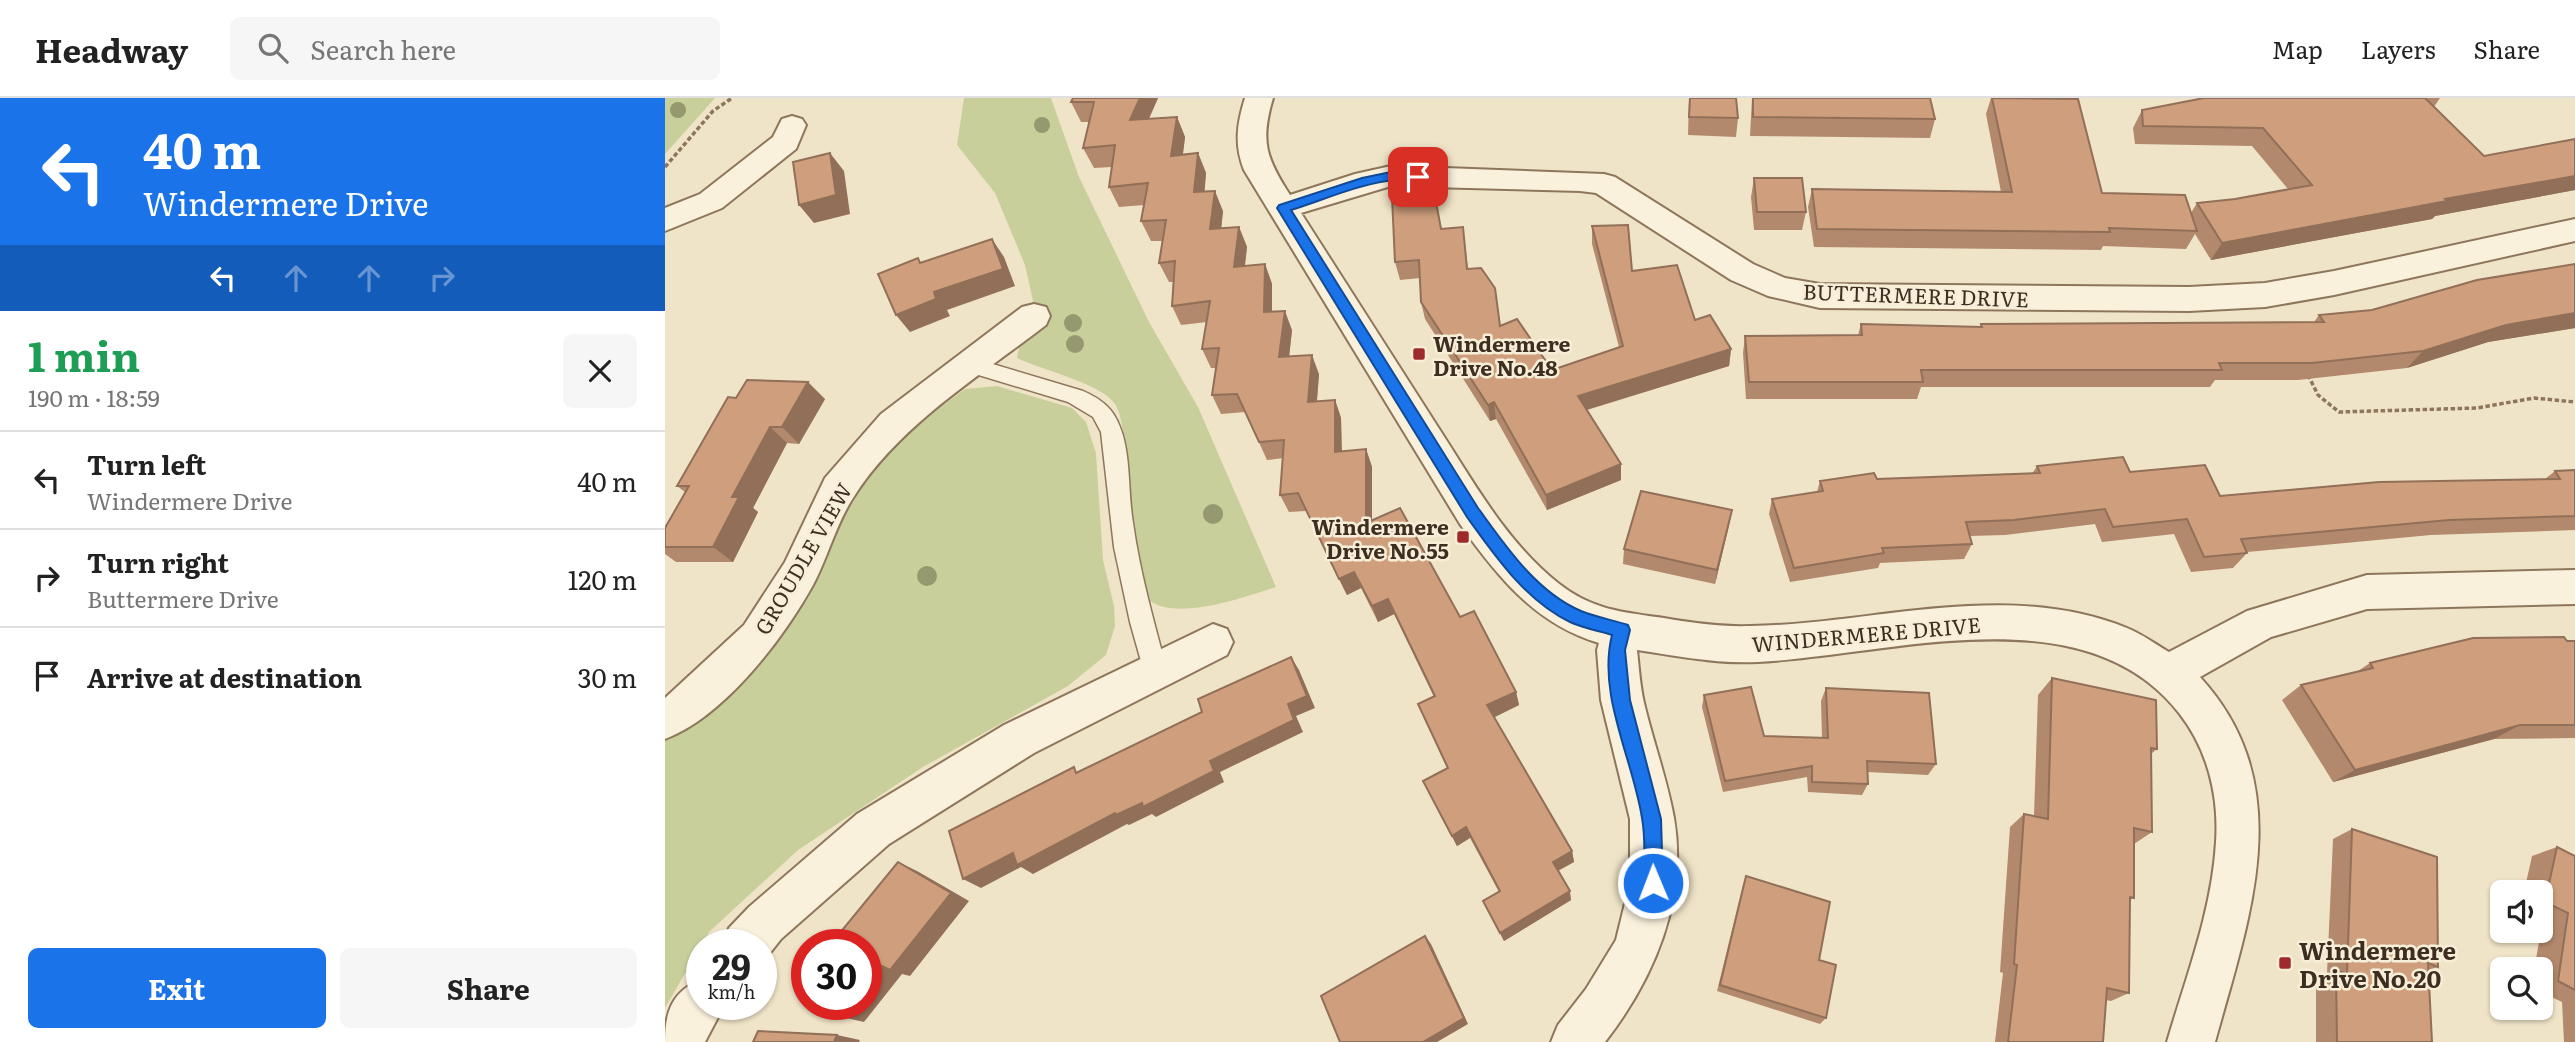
<!DOCTYPE html>
<html lang="en">
<head>
<meta charset="utf-8">
<style>
  :root { --surface:#fff; --page:#f6f6f6; --text:#222; --muted:#767676; --line:#e0e0e0; --accent:#1a73e8 }
  body { margin:0; font-family:Literata,serif; background:var(--page); color:var(--text); height:100vh; display:flex; flex-direction:column; font-size:26px; white-space:nowrap }
  * { box-sizing:border-box; margin:0 }
  p { font-size:23px; color:var(--muted) }
  .icon { flex:none; width:38px; height:38px; fill:none; stroke:currentColor; stroke-width:2; stroke-linecap:round; stroke-linejoin:round }
  .map { position:relative; flex:1; overflow:hidden }
  .drawer { display:flex; flex-direction:column; background:var(--surface); width:665px }
  .drawer>* { flex:none }
  .guide { background:#1a73e8; color:#fff; overflow:hidden }
  .controls { position:absolute; left:1825px; top:782px; display:grid; gap:14px }
  .controls a { display:grid; place-items:center; width:63px; height:63px; border-radius:10px; background:var(--surface); box-shadow:0 2px 5px #0004; font-size:35px }
  .speed { position:absolute; left:21px; top:831px; display:flex; gap:14px; font-size:35px; font-weight:700; text-align:center }
  .speed>* { display:grid; place-content:center; width:91px; height:91px; border-radius:50%; background:var(--surface); box-shadow:0 2px 5px #0004; line-height:1 }
  .speed small { font-size:18px; font-weight:400 }
  .speed .limit { border:10px solid #d22; background:#fff; color:#111 }
  .pin { position:absolute; display:grid; place-items:center; width:60px; height:60px; color:#fff; margin:-30px; border-radius:14px; box-shadow:0 4px 10px #0006 }
  .me { position:absolute; width:77px; margin:-38px; rotate:359deg; stroke-linejoin:round; filter:drop-shadow(0 0 5px #0008) }
  .turn { display:flex; align-items:center; gap:24px; height:147px; padding:0 28px; font-size:32px }
  .turn .icon { width:91px; height:91px; stroke-width:2.5 }
  .turn b { display:block; font-size:49px; line-height:60px }
  .lanes { display:flex; align-items:center; height:66px; padding:0 28px; background:#0003; justify-content:center; gap:35px; direction:ltr }
  .lanes .off { opacity:.35 }
  .round { display:grid; place-items:center; flex:none; width:74px; height:74px; border-radius:10px; background:var(--page) }
  .head { display:flex; align-items:center; justify-content:space-between; height:119px; padding:0 28px }
  h1 { font-size:42px; font-weight:700; line-height:52px; color:#1e9e55 }
  .button { display:flex; gap:14px; margin-top:auto; padding:14px 28px }
  .button a { flex:1; height:80px; border-radius:10px; background:var(--accent); color:#fff; font-size:28px; font-weight:700; line-height:80px; text-align:center }
  .button a+a { background:var(--page); color:var(--text) }
  ul { padding:0; list-style:none }
  li { display:flex; align-items:center; gap:21px; height:98px; padding:0 28px; border-top:2px solid var(--line) }
  li div { flex:1 }
  li b { display:block; font-size:26px }
  li em { font-style:normal }
  header { display:flex; align-items:center; gap:42px; box-sizing:border-box; height:98px; padding:0 35px; background:var(--surface); border-bottom:2px solid var(--line) }
  header strong { font-size:33px }
  nav { display:flex; gap:38px; margin-inline-start:auto; font-size:24px }
  .search { width:490px; height:63px; background:var(--page); display:flex; align-items:center; gap:18px; box-sizing:border-box; padding:0 24px; border-radius:10px; color:var(--muted); font-size:26px }
  main { display:flex; flex:1; min-height:0 }
  .map>svg:first-child { display:block }
  .green { fill:#c9cf9b }
  .lines { fill:none; stroke-linecap:round; stroke-linejoin:round }
  .lane-casing { stroke:#8d765c; stroke-width:3 }
  .street-casing { stroke:#8d765c; stroke-width:4 }
  .path { stroke:#8d765c; stroke-width:3.5; stroke-dasharray:4.5 2.5; stroke-linecap:butt }
  .lane { fill:#faf1dc; fill-rule:evenodd }
  .street { fill:#faf1dc; fill-rule:evenodd }
  .tree { fill:#96986f }
  .wall { fill:#b2896c }
  .shaded-wall { fill:#916f58 }
  .building { fill:#cf9f7d; stroke:#916f58; stroke-width:2 }
  .route { fill:#1a73e8; stroke:#114b97; stroke-width:2 }
  .poi-dot { fill:#9e2a2b; stroke:#f7eed8; stroke-width:2.5 }
  .labels { text-anchor:middle; dominant-baseline:central; stroke-width:5; stroke-linejoin:round; paint-order:stroke }
  .street-label { font-size:21px; fill:#3d2e20; stroke:#f7eed8 }
  .poi-label { font-size:21px; font-weight:bold; fill:#3d2e20; stroke:#f7eed8; text-anchor:start }
  .near-poi-label { font-size:24px; font-weight:bold; fill:#3d2e20; stroke:#f7eed8; text-anchor:start }
</style>
</head>
<body>
<header>
<strong>Headway</strong>
<div class="search"><svg class="icon" aria-label="search" viewBox="0 0 24 24"><circle cx="10" cy="10" r="6"/><path d="M15 15l6 6"/></svg>Search here</div>
<nav><a>Map</a><a>Layers</a><a>Share</a></nav>
</header>
<main>
<section class="drawer">
<div class="guide">
<div class="turn"><svg class="icon" aria-label="left" viewBox="0 0 24 24"><path d="M17 20v-9H6M10 6l-5 5 5 5"/></svg><div><b>40 m</b>Windermere Drive</div></div>
<div class="lanes"><svg class="icon" aria-label="left" viewBox="0 0 24 24"><path d="M17 20v-9H6M10 6l-5 5 5 5"/></svg><svg class="icon off" aria-label="ahead" viewBox="0 0 24 24"><path d="M12 20V5M6 11l6-6 6 6"/></svg><svg class="icon off" aria-label="ahead" viewBox="0 0 24 24"><path d="M12 20V5M6 11l6-6 6 6"/></svg><svg class="icon off" aria-label="right" viewBox="0 0 24 24"><path d="M7 20v-9h11M14 6l5 5-5 5"/></svg></div>
</div>
<div class="head"><div><h1>1 min</h1><p>190 m · 18:59</p></div><a class="round"><svg class="icon" aria-label="close" viewBox="0 0 24 24"><path d="M6 6l12 12M18 6L6 18"/></svg></a></div>
<ul>
<li><svg class="icon" aria-label="left" viewBox="0 0 24 24"><path d="M17 20v-9H6M10 6l-5 5 5 5"/></svg><div><b>Turn left</b><p>Windermere Drive</p></div><em>40 m</em></li>
<li><svg class="icon" aria-label="right" viewBox="0 0 24 24"><path d="M7 20v-9h11M14 6l5 5-5 5"/></svg><div><b>Turn right</b><p>Buttermere Drive</p></div><em>120 m</em></li>
<li><svg class="icon" aria-label="arrive" viewBox="0 0 24 24"><path d="M6 21V4h12l-3 4 3 4H6"/></svg><div><b>Arrive at destination</b></div><em>30 m</em></li>
</ul>
<div class="button"><a>Exit</a><a>Share</a></div>
</section>
<div class="map">
<svg width="1910" height="944" viewBox="0 0 1910 944">
  <rect width="100%" height="100%" fill="#f0e4c8"/>
  <g class="green">
    <polygon points="0,0 50,0 0,56"/>
    <path d="M299 0H386L414 79 484 224 533 309 611 489C580 499 514 523 485 503 471 464 463 422 460 381 458 360 461 323 450 306 436 285 376 272 352 260L357 234 368 203 360 167 330 95 292 47Z"/>
    <polygon points="332,288 407,310 421,324 431,355 438,462 449,508 450,528 441,557 403,588 258,669 133,752 44,834 0,910 0,641 220,360 250,328 300,291"/>
  </g>
  <g class="lines">
    <defs>
      <path id="lane" d="M304 259 418 293C436 301 448 310 455 329 466 356 463 396 468 425 475 475 489 524 502 573L499 581 490 584 481 581 465 524 449 449 436 334 428 319 403 304 297 272 294 267 297 262Z"/>
      <g id="street">
        <path d="M580 0H608C595 43 601 60 625 97L690 76 726 68 939 76 950 79 1088 166 1120 180 1155 186 1524 189 1600 185 1669 173 1910 121V143L1669 197 1600 209 1524 213 1155 210 1103 198 1066 182 931 95 915 93 726 88 636 115C681 185 726 256 771 326 807 381 840 443 893 485 927 512 957 514 999 520 1028 525 1056 529 1085 528 1211 526 1340 481 1462 530 1477 536 1490 546 1504 554L1582 513 1702 477 1910 472V506L1702 511 1606 539 1535 579C1635 688 1584 820 1550 944H1502C1521 879 1547 813 1551 744 1554 698 1543 652 1514 615 1419 493 1223 558 1093 564 1052 566 1012 558 972 552 974 570 975 588 979 605 988 643 1002 681 1009 720 1023 801 989 881 940 944H886L893 927 921 891 951 842 965 785V721L936 602 932 552 934 545C870 526 832 478 795 426L579 72C569 46 572 26 580 0Z"/>
        <polygon points="127,18 137,21 141,27 131,51 57,110 0,133 0,110 35,96 108,39 117,21"/>
        <path d="M369 206 381 209 385 218 381 227C314 279 234 327 188 400 171 426 163 459 148 487 118 541 59 619 0 641V600L79 527 120 464 160 380 216 316 357 209Z"/>
        <polygon points="548,526 562,531 568,544 562,557 369,655 224,746 116,841 98,864 96,847 58,847 64,830 84,809 192,716 339,627"/>
        <path d="M37 881V906H60L40 944H0C0 914 7 893 37 881Z"/>
      </g>
    </defs>
    <use href="#lane" class="lane-casing"/>
    <use href="#street" class="street-casing"/>
    <g class="path">
      <polyline points="0,69 48,13 67,0"/>
      <polyline points="1643,277 1653,297 1674,314 1812,310 1869,300 1910,304"/>
    </g>
    <use href="#lane" class="lane"/>
    <use href="#street" class="street"/>
  </g>
  <g class="tree">
    <circle cx="13" cy="12" r="8"/>
    <circle cx="377" cy="27" r="8"/>
    <circle cx="408" cy="225" r="9"/>
    <circle cx="410" cy="246" r="9"/>
    <circle cx="548" cy="416" r="10"/>
    <circle cx="262" cy="478" r="10"/>
  </g>
  <g class="wall">
    <polygon points="408,0 493,0 484,21 512,19 520,39 518,56 533,55 541,75 539,94 558,113 556,130 574,129 582,149 580,168 600,166 607,186 607,213 627,232 624,258 654,276 652,304 670,302 676,320 677,354 701,351 707,369 707,422 795,519 851,594 854,607 829,619 907,753 909,764 893,773 906,802 839,843 818,803 834,794 805,740 792,748 758,683 782,670 753,606 769,599 729,516 713,524 696,490 682,497 641,413 624,414 615,397 618,360 602,362 580,314 556,316 547,297 551,270 546,270 537,251 542,224 516,227 507,208 508,184 504,184 494,165 498,143 486,143 476,123 479,107 454,109 444,89 447,69 429,70 418,50 424,24 416,24 406,4"/>
    <polygon points="1024,0 1071,0 1073,20 1071,39 1023,37"/>
    <polygon points="1087,0 1088,0 1270,21 1265,40 1085,38"/>
    <polygon points="1326,0 1397,0 1437,95 1526,115 1532,105 1570,101 1623,91 1587,48 1470,46 1468,30 1477,12 1539,0 1775,0 1769,9 1819,58 1910,41 1910,92 1770,118 1767,121 1546,162 1530,136 1521,151 1438,148 1436,152 1149,149 1143,109 1147,91 1336,94 1321,16"/>
    <polygon points="1089,80 1141,114 1137,132 1089,132 1086,99"/>
    <polygon points="927,128 967,173 1066,251 1064,268 922,312 956,382 882,412 831,321 825,323 760,221 756,204 755,180 735,182 730,164 776,131 798,129 803,171 835,228 887,272 954,249 927,146"/>
    <polygon points="1910,165 1910,230 1823,244 1742,270 1633,282 1550,282 1545,289 1256,289 1252,301 1081,301 1078,255 1080,238 1193,237 1196,226 1315,229 1316,226 1649,224 1654,217 1707,212 1908,167"/>
    <polygon points="63,299 160,301 134,346 122,345 88,410 93,414 68,464 11,464 0,456 0,430 20,394 12,388"/>
    <polygon points="1372,368 1465,374 1555,398 1880,381 1890,373 1910,372 1910,432 1766,437 1582,454 1582,455 1568,470 1526,474 1509,436 1437,444 1430,426 1340,437 1305,438 1307,446 1299,461 1215,465 1213,470 1125,484 1104,416 1107,401 1152,394 1155,383 1367,376"/>
    <polygon points="1067,412 1064,427 1050,486 958,466 959,451"/>
    <polygon points="1902,543 1910,543 1910,640 1829,641 1668,684 1617,602 1636,587 1693,573 1705,565"/>
    <polygon points="1387,580 1492,651 1486,656 1487,734 1469,746 1469,800 1465,802 1464,895 1446,903 1441,902 1438,944 1330,944 1338,875 1335,874 1345,729 1359,716 1369,718 1373,597"/>
    <polygon points="1161,590 1271,666 1263,677 1202,674 1203,686 1197,697 1143,694 1142,679 1058,694 1037,609 1039,597 1099,638 1157,640 1156,603"/>
    <polygon points="1687,731 1773,869 1764,872 1767,944 1651,944 1651,879 1662,875 1668,741"/>
    <polygon points="1892,749 1910,758 1910,944 1899,944 1897,904 1876,894 1876,872 1869,872 1876,833 1876,794 1859,794 1867,758"/>
    <polygon points="1081,778 1154,862 1161,920 1155,926 1052,893 1078,787"/>
  </g>
  <g class="shaded-wall">
    <polygon points="475,0 493,0 474,42 465,22"/>
    <polygon points="512,19 520,39 515,78 506,58"/>
    <polygon points="165,55 179,73 185,116 149,125 134,107"/>
    <polygon points="533,55 541,75 538,115 529,94"/>
    <polygon points="1910,78 1910,92 1770,118 1767,121 1546,162 1557,145 1780,101"/>
    <polygon points="550,93 558,113 554,151 545,131"/>
    <polygon points="574,129 582,149 577,189 569,169"/>
    <polygon points="327,141 339,159 350,188 282,212 285,218 245,234 231,217"/>
    <polygon points="600,166 607,186 607,233 599,214"/>
    <polygon points="620,213 627,232 622,278 614,259"/>
    <polygon points="1910,215 1910,230 1823,244 1742,270 1758,253 1841,227"/>
    <polygon points="1066,251 1064,268 914,314 913,298"/>
    <polygon points="647,257 654,276 650,323 643,304"/>
    <polygon points="143,284 160,301 134,346 117,329"/>
    <polygon points="670,302 676,320 677,372 670,354"/>
    <polygon points="829,304 831,321 825,323 823,307"/>
    <polygon points="105,329 122,345 88,410 93,414 68,464 48,449 67,399"/>
    <polygon points="701,351 707,369 707,442 701,425"/>
    <polygon points="956,366 956,382 882,412 881,397"/>
    <polygon points="1067,412 1064,427 1050,486 1052,472"/>
    <polygon points="689,474 696,490 682,497 674,481"/>
    <polygon points="723,501 729,516 713,524 707,508"/>
    <polygon points="626,559 634,572 650,610 631,618 638,634 555,674 559,684 491,719 487,716 464,727 462,726 368,776 356,769 316,790 298,781 348,755 545,663 623,606"/>
    <polygon points="851,594 854,607 826,621 822,607"/>
    <polygon points="1855,627 1829,641 1668,684 1690,672"/>
    <polygon points="801,729 805,740 792,748 787,738"/>
    <polygon points="907,753 909,764 890,774 888,764"/>
    <polygon points="233,764 252,773 304,803 245,878 237,876 199,924 177,919 187,906 201,906 201,888"/>
    <polygon points="905,793 906,802 839,843 835,835"/>
    <polygon points="760,838 766,846 803,926 772,944 758,944"/>
    <polygon points="172,937 195,942 194,944 169,944"/>
  </g>
  <g class="building">
    <polygon points="408,0 475,0 465,22 512,19 506,58 533,55 529,94 550,93 545,131 574,129 569,169 600,166 599,214 620,213 614,259 647,257 643,304 670,302 670,354 701,351 701,425 735,410 795,519 809,513 851,594 822,607 907,753 888,764 905,793 835,835 818,803 835,793 801,729 787,738 758,683 783,670 753,606 770,598 723,501 707,508 689,474 674,481 633,395 615,397 619,342 594,344 572,296 547,297 554,250 537,251 545,203 507,208 510,163 494,165 501,122 476,123 483,85 444,89 450,47 418,50 429,4 406,4"/>
    <polygon points="1025,0 1071,0 1073,20 1024,19"/>
    <polygon points="1088,0 1265,0 1270,21 1088,19"/>
    <polygon points="1327,0 1413,1 1437,95 1520,97 1532,133 1444,130 1445,134 1152,131 1147,91 1347,94"/>
    <polygon points="1539,0 1760,0 1819,58 1910,41 1910,78 1780,101 1782,103 1557,145 1532,105 1570,101 1647,87 1598,30 1478,28 1477,12"/>
    <polygon points="165,55 171,97 134,107 128,64"/>
    <polygon points="1089,80 1137,80 1141,114 1092,114"/>
    <polygon points="769,93 776,131 798,129 802,171 816,170 830,190 835,228 852,221 887,272 958,248 927,128 963,127 967,173 1012,167 1030,222 1045,217 1066,251 913,298 956,366 881,397 829,304 823,307 756,204 754,162 730,164 727,99"/>
    <polygon points="327,141 338,171 269,194 271,201 231,217 213,176 253,160 255,165"/>
    <polygon points="1910,166 1910,215 1841,227 1758,253 1647,265 1554,265 1557,272 1256,272 1258,284 1084,284 1080,238 1197,237 1196,226 1317,229 1316,226 1659,224 1654,217 1707,212 1812,182"/>
    <polygon points="82,282 143,284 117,329 105,329 67,399 74,399 48,449 0,449 0,430 24,388 12,388 63,299 71,300"/>
    <polygon points="1458,359 1465,374 1540,367 1555,398 1714,384 1895,381 1890,373 1910,372 1910,418 1784,422 1576,441 1582,455 1539,459 1522,421 1448,429 1440,411 1349,422 1301,424 1307,446 1217,450 1219,455 1129,470 1107,401 1158,393 1155,383 1209,375 1212,381 1375,375 1372,368"/>
    <polygon points="976,393 1067,412 1052,472 959,451"/>
    <polygon points="1899,539 1902,543 1910,543 1910,627 1855,627 1690,672 1636,587 1708,570 1705,565 1808,540"/>
    <polygon points="626,559 642,598 623,606 629,622 545,663 549,673 478,709 477,705 451,717 450,715 352,767 348,755 298,781 284,733 409,669 411,675 537,614 533,601"/>
    <polygon points="1387,580 1491,602 1492,651 1486,650 1487,734 1469,730 1469,800 1465,799 1464,895 1442,890 1438,944 1343,944 1352,867 1349,866 1359,716 1383,721"/>
    <polygon points="1086,589 1099,638 1163,640 1161,590 1264,595 1271,666 1202,663 1203,686 1147,684 1147,668 1060,683 1039,597"/>
    <polygon points="1687,731 1772,759 1773,869 1763,865 1767,944 1672,944 1671,872 1682,876"/>
    <polygon points="1892,749 1910,758 1910,892 1893,883 1903,815 1880,804"/>
    <polygon points="233,764 286,795 225,872 217,868 201,888 201,847 165,847"/>
    <polygon points="1081,778 1165,804 1154,862 1171,867 1161,920 1055,887"/>
    <polygon points="760,838 799,920 758,944 675,944 656,898"/>
    <polygon points="142,875 142,898 130,890"/>
    <polygon points="156,906 187,906 177,919"/>
    <polygon points="93,933 172,937 169,944 88,944"/>
  </g>
  <path class="route" d="M726 74 753 75 759 79C751 87 734 81 722 83 689 88 658 102 626 112L813 410C840 447 871 494 916 513 931 519 947 522 963 527L965 532 960 552 965 602 996 721 998 785 995 791 988 794 982 791 979 785C979 764 981 741 977 720 968 661 932 597 947 537 934 533 918 530 905 524 861 503 830 458 802 419L612 110 614 107 697 80Z"/>
  <g class="poi-dot">
    <rect x="747" y="249" width="14" height="14" rx="3.5"/>
    <rect x="791" y="432" width="14" height="14" rx="3.5"/>
    <rect x="1613" y="858" width="14" height="14" rx="3.5"/>
  </g>
  <g class="labels">
    <g class="street-label">
      <text transform="translate(1251 196) rotate(2)">BUTTERMERE DRIVE</text>
      <text transform="translate(137 460) rotate(-60)">GROUDLE VIEW</text>
      <text transform="translate(1201 535) rotate(-5)">WINDERMERE DRIVE</text>
    </g>
    <g class="poi-label">
      <text x="768" y="244">Windermere<tspan x="768" dy="24">Drive No.48</tspan></text>
      <text x="784" y="427" text-anchor="end">Windermere<tspan x="784" dy="24">Drive No.55</tspan></text>
    </g>
    <g class="near-poi-label">
      <text x="1634" y="851">Windermere<tspan x="1634" dy="28">Drive No.20</tspan></text>
    </g>
  </g>
</svg>
<div class="controls">
<a><svg class="icon" aria-label="sound" viewBox="0 0 24 24"><path d="M4 9h4l5-4v14l-5-4H4zM17 9q2 3 0 6"/></svg></a>
<a><svg class="icon" aria-label="search" viewBox="0 0 24 24"><circle cx="10" cy="10" r="6"/><path d="M15 15l6 6"/></svg></a>
</div>
<div class="speed"><div>29<small>km/h</small></div><div class="limit">30</div></div>
<div class="pin" style="left:753px;top:79px;background:#d93025"><svg class="icon" aria-label="arrive" viewBox="0 0 24 24"><path d="M6 21V4h12l-3 4 3 4H6"/></svg></div>
<svg class="me" style="left:988px;top:785px" viewBox="-20 -20 40 40"><circle r="17" fill="#1a73e8" stroke="#fff" stroke-width="3"/><path d="M0-11L8 9 0 5-8 9z" fill="#fff"/></svg>
</div>
</main>
</body>
</html>
